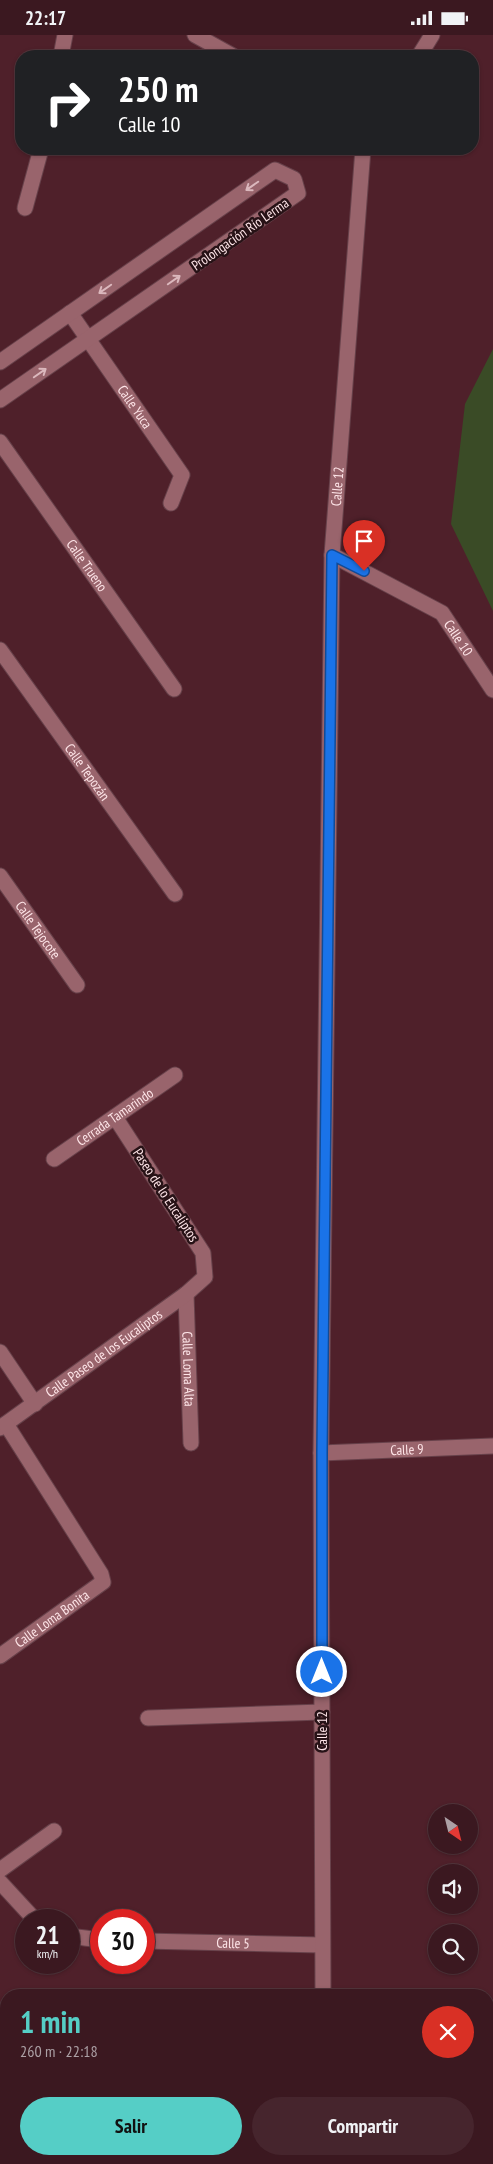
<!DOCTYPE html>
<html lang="es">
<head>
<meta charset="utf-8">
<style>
  :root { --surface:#3b1820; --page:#46252d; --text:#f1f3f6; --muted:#aca0a5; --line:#54373e; --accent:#55cec6 }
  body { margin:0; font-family:"PT Sans Narrow",sans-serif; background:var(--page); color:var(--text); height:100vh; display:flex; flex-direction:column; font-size:19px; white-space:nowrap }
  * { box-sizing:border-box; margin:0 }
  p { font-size:16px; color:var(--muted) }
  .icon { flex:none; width:28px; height:28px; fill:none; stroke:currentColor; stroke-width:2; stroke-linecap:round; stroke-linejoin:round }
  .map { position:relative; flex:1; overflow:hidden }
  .drawer { position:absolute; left:0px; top:1954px; width:494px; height:176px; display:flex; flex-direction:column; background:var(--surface); border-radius:20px 20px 0 0; box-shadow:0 1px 4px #0004,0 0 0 1px var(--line) }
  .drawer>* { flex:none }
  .hud { position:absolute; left:15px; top:15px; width:464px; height:105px; border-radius:20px; box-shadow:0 1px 4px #0004,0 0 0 1px var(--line); background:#202124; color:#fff; overflow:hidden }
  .needle { width:32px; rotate:145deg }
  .fabs { position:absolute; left:428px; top:1769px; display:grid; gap:10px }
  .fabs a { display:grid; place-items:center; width:50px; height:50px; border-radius:50%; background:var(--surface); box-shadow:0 1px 4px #0004,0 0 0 1px var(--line); font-size:25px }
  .speed { position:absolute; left:15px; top:1874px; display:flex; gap:10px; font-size:25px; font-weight:700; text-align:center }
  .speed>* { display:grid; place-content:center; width:65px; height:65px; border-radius:50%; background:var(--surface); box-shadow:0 1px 4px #0004,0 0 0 1px var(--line); line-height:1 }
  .speed small { font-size:12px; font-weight:400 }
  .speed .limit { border:8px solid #d22; background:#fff; color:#111 }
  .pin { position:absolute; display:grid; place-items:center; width:42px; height:42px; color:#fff; margin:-51px -21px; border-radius:50% 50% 50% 0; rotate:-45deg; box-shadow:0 0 5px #0007 }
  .pin .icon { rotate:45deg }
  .me { position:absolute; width:55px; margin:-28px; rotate:0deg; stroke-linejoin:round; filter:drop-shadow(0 0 4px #0008) }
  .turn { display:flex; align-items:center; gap:18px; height:105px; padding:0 20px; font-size:22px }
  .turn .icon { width:65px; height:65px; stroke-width:2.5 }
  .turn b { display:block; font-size:35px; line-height:42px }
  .round { display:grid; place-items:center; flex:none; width:52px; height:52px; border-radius:26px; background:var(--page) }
  .head { display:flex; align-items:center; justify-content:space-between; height:85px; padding:0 20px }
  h1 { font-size:30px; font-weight:800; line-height:38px; color:var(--accent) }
  .button { display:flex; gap:10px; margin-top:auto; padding:10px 20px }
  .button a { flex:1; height:58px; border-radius:30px; background:var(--accent); color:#111; font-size:20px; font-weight:800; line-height:58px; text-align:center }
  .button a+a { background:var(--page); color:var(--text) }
  .status { display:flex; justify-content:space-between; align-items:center; height:35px; padding:0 25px; background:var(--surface); direction:ltr }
  .status svg { height:14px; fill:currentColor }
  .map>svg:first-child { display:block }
  .green { fill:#3a4b26 }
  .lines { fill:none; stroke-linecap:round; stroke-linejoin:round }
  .minor-casing { stroke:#67414a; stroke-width:17 }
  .minor { stroke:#99646c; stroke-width:15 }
  .oneway { stroke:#dbb8bd }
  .route-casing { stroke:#114b97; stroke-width:12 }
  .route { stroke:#1a73e8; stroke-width:9 }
  .labels { text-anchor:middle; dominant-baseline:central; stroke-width:5; stroke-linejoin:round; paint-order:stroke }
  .street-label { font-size:14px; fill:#fee5e8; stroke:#271216 }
</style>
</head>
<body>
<div class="status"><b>22:17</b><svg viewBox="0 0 49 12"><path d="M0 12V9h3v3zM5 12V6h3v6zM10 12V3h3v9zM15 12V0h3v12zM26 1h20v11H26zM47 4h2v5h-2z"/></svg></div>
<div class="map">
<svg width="493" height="2129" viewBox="0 0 493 2129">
  <rect width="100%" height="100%" fill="#4f202a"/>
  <polygon class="green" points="493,314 493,576 451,489 465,369"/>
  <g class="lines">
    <defs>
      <g id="minor">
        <polyline points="195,0 233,21"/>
        <polyline points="61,21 65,0"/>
        <polyline points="419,21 432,0"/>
        <polyline points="25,173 41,114"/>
        <path id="s1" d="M70 278 182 440 171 468"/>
        <polyline points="0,327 275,135 294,144 298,158 0,365"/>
        <path id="s2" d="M0 407 174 654"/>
        <path id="s3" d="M332 520 442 578 493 655"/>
        <path id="s4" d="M0 615 175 859"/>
        <path id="s5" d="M0 841 77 950"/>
        <path id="s6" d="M54 1124 175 1040"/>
        <path id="s7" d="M186 1259 191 1408"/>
        <polyline points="0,1317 35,1369"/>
        <path id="s8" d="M0 1393 186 1259 205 1242 203 1218 115 1082"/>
        <path id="s9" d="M321 1418 493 1411"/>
        <path id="s10" d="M0 1621 103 1547 101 1539 6 1389"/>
        <polyline points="148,1683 322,1677"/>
        <polyline points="0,1835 54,1796"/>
        <polyline points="0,1847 35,1885"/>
        <polyline points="69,1901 101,1905"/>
        <path id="s11" d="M144 1906 322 1910"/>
        <path id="s12" d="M323 1960 321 1418 332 520 363 114"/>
        <polyline points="488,2100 493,2098"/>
        <polyline points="0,2121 6,2121"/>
        <polyline points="326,2124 327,2129"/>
        <polyline points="418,2129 431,2124"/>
      </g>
    </defs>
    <use href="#minor" class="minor-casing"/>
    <use href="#minor" class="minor"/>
  </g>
  <defs><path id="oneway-shaft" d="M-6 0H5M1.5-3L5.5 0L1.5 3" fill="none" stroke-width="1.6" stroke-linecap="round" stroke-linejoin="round" transform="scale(1.25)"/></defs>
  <g class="oneway">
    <use href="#oneway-shaft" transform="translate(252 151) rotate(145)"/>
    <use href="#oneway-shaft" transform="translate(174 245) rotate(-35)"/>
    <use href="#oneway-shaft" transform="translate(105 254) rotate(145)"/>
    <use href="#oneway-shaft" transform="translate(40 338) rotate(-35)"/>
  </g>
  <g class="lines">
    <defs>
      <polyline id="route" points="322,1637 322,1418 332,520 364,536"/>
    </defs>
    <use href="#route" class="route-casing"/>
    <use href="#route" class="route"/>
  </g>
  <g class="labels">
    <g class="street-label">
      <text transform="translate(240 199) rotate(-35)">Prolongación Río Lerma</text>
      <text stroke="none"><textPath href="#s1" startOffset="114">Calle Yuca</textPath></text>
      <text stroke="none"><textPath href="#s12" startOffset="1509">Calle 12</textPath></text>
      <text stroke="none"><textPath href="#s2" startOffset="151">Calle Trueno</textPath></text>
      <text stroke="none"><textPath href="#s3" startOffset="154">Calle 10</textPath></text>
      <text stroke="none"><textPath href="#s4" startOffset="150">Calle Tepozán</textPath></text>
      <text stroke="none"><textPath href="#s5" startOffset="66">Calle Tejocote</textPath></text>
      <text stroke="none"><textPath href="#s6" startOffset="74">Cerrada Tamarindo</textPath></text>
      <text transform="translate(166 1160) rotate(57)">Paseo de lo Eucaliptos</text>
      <text stroke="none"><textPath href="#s8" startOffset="128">Calle Paseo de los Eucaliptos</textPath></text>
      <text stroke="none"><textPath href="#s7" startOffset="75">Calle Loma Alta</textPath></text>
      <text stroke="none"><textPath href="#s9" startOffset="86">Calle 9</textPath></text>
      <text stroke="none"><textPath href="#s10" startOffset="64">Calle Loma Bonita</textPath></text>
      <text transform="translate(322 1696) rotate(-90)">Calle 12</text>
      <text stroke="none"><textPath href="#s11" startOffset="89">Calle 5</textPath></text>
    </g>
  </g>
</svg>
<div class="fabs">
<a><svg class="needle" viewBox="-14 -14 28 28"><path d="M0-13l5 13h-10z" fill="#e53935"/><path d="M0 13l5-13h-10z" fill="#aca0a5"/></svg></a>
<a><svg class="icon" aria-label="sound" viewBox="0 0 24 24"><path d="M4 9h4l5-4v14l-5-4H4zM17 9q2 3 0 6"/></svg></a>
<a><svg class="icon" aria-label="search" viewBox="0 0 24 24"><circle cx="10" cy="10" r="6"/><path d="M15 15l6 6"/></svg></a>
</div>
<div class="speed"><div>21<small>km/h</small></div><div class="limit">30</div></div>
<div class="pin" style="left:364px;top:536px;background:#d93025"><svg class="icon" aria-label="arrive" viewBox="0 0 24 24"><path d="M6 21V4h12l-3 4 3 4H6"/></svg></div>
<svg class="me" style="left:322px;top:1637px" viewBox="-20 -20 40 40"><circle r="17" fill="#1a73e8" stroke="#fff" stroke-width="3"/><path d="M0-11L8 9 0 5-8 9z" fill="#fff"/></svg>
<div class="hud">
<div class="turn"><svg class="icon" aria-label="right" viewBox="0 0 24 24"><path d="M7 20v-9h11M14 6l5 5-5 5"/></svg><div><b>250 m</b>Calle 10</div></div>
</div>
<section class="drawer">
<div class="head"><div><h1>1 min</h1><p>260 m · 22:18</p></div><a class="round" style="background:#d93025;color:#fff"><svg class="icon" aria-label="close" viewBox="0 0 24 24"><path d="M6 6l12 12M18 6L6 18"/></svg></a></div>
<div class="button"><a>Salir</a><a>Compartir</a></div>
</section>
</div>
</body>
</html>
